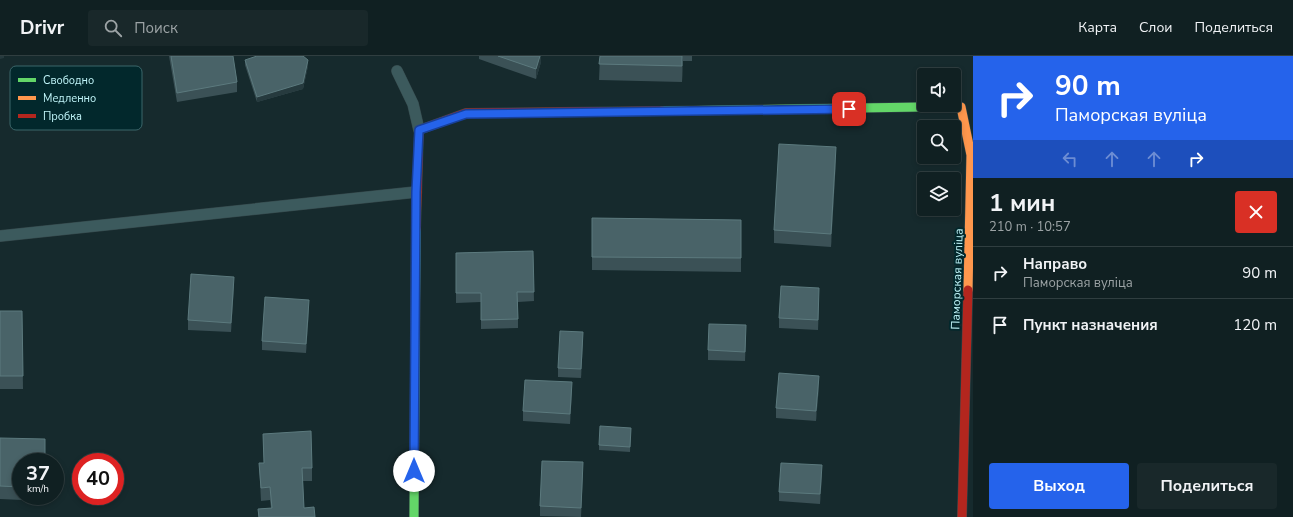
<!DOCTYPE html>
<html lang="ru">
<head>
<meta charset="utf-8">
<style>
  :root { --surface:#102022; --page:#19282a; --text:#f1f3f6; --muted:#9ca3a5; --line:#303e40; --accent:#2563eb }
  body { margin:0; font-family:"Nunito Sans",sans-serif; background:var(--page); color:var(--text); height:100vh; display:flex; flex-direction:column; font-size:15px; white-space:nowrap }
  * { box-sizing:border-box; margin:0 }
  p { font-size:13px; color:var(--muted) }
  .icon { flex:none; width:22px; height:22px; fill:none; stroke:currentColor; stroke-width:2; stroke-linecap:round; stroke-linejoin:round }
  .map { position:relative; flex:1; overflow:hidden }
  .side { display:flex; flex-direction:column; background:var(--surface); width:320px }
  .side>* { flex:none }
  .top-card { background:#2563eb; color:#fff; overflow:hidden }
  .controls { position:absolute; left:917px; top:12px; display:grid; gap:8px }
  .controls a { display:grid; place-items:center; width:44px; height:44px; border-radius:4px; background:var(--surface); box-shadow:0 2px 6px #0003,0 0 0 1px var(--line); font-size:20px }
  .speed { position:absolute; left:12px; top:397px; display:flex; gap:8px; font-size:20px; font-weight:700; text-align:center }
  .speed>* { display:grid; place-content:center; width:52px; height:52px; border-radius:50%; background:var(--surface); box-shadow:0 2px 6px #0003,0 0 0 1px var(--line); line-height:1 }
  .speed small { font-size:10px; font-weight:400 }
  .speed .limit { border:6px solid #d22; background:#fff; color:#111 }
  .pin { position:absolute; display:grid; place-items:center; width:34px; height:34px; color:#fff; margin:-17px; border-radius:8px; box-shadow:0 2px 6px #0006 }
  .me { position:absolute; width:44px; margin:-22px; rotate:0deg; stroke-linejoin:round; filter:drop-shadow(0 0 3px #0008) }
  .turn { display:flex; align-items:center; gap:14px; height:84px; padding:0 16px; font-size:18px }
  .turn .icon { width:52px; height:52px; stroke-width:2.5 }
  .turn b { display:block; font-size:28px; line-height:34px }
  .lanes { display:flex; align-items:center; height:38px; padding:0 16px; background:#0003; justify-content:center; gap:20px; direction:ltr }
  .lanes .off { opacity:.35 }
  .round { display:grid; place-items:center; flex:none; width:42px; height:42px; border-radius:4px; background:var(--page) }
  .headline { display:flex; align-items:center; justify-content:space-between; height:68px; padding:0 16px }
  h1 { font-size:24px; font-weight:700; line-height:30px }
  .cta { display:flex; gap:8px; margin-top:auto; padding:8px 16px }
  .cta a { flex:1; height:46px; border-radius:4px; background:var(--accent); color:#fff; font-size:16px; font-weight:700; line-height:46px; text-align:center }
  .cta a+a { background:var(--page); color:var(--text) }
  ul { padding:0; list-style:none }
  li { display:flex; align-items:center; gap:12px; height:52px; padding:0 16px; border-top:1px solid var(--line) }
  li div { flex:1 }
  li b { display:block; font-size:15px }
  li em { font-style:normal }
  header { display:flex; align-items:center; gap:24px; box-sizing:border-box; height:56px; padding:0 20px; background:var(--surface); border-bottom:1px solid var(--line) }
  header strong { font-size:19px }
  nav { display:flex; gap:22px; margin-inline-start:auto; font-size:14px }
  .search { width:280px; height:36px; background:var(--page); display:flex; align-items:center; gap:10px; box-sizing:border-box; padding:0 14px; border-radius:4px; color:var(--muted); font-size:15px }
  main { display:flex; flex:1; min-height:0 }
  .map>svg:first-child { display:block }
  .lines { fill:none; stroke-linecap:round; stroke-linejoin:round }
  .lane-casing { stroke:#35484b; stroke-width:12 }
  .fast-casing { stroke:#35484b; stroke-width:10 }
  .slow-casing { stroke:#35484b; stroke-width:10 }
  .jam-casing { stroke:#35484b; stroke-width:10 }
  .lane { stroke:#3c5a5d; stroke-width:11 }
  .fast { stroke:#63d668; stroke-width:9 }
  .slow { stroke:#ff974d; stroke-width:9 }
  .jam { stroke:#b3261e; stroke-width:9 }
  .wall { fill:#3b5156 }
  .shaded-wall { fill:#263a3e }
  .building { fill:#496368; stroke:#5c7a7e }
  .route-casing { stroke:#184099; stroke-width:10 }
  .route { stroke:#2563eb; stroke-width:7 }
  .labels { text-anchor:middle; dominant-baseline:central; stroke-width:4; stroke-linejoin:round; paint-order:stroke }
  .street-label { font-size:12px; fill:#c1f5f9; stroke:#02282c }
  .key { fill:#02282c; stroke:#3b666a; stroke-width:1 }
  .key-label { font-size:11px; fill:#c1f5f9 }
</style>
</head>
<body>
<header>
<strong>Drivr</strong>
<div class="search"><svg class="icon" aria-label="search" viewBox="0 0 24 24"><circle cx="10" cy="10" r="6"/><path d="M15 15l6 6"/></svg>Поиск</div>
<nav><a>Карта</a><a>Слои</a><a>Поделиться</a></nav>
</header>
<main>
<div class="map">
<svg width="973" height="461" viewBox="0 0 973 461">
  <rect width="100%" height="100%" fill="#162a2d"/>
  <g class="lines">
    <defs>
      <g id="lane">
        <polyline points="397,15 413,48 419,74"/>
        <polyline points="0,180 416,136"/>
      </g>
      <g id="fast">
        <polyline points="662,55 922,51"/>
        <polyline points="414,461 416,173"/>
      </g>
      <polyline id="slow" points="922,51 961,51 971,99 968,234"/>
      <g id="jam">
        <polyline points="416,173 419,74 466,57 662,55"/>
        <polyline points="962,461 968,234"/>
      </g>
    </defs>
    <use href="#lane" class="lane-casing"/>
    <use href="#fast" class="fast-casing"/>
    <use href="#slow" class="slow-casing"/>
    <use href="#jam" class="jam-casing"/>
    <use href="#lane" class="lane"/>
    <use href="#fast" class="fast"/>
    <use href="#slow" class="slow"/>
    <use href="#jam" class="jam"/>
  </g>
  <g class="wall">
    <polygon points="169,0 233,0 237,26 237,36 177,46"/>
    <polygon points="479,0 541,0 541,6 536,23 479,3"/>
    <polygon points="600,0 692,0 692,5 683,5 682,26 599,24"/>
    <polygon points="245,4 308,10 303,33 257,46 245,9"/>
    <polygon points="836,104 831,191 774,187 774,174"/>
    <polygon points="592,162 741,164 741,216 592,214"/>
    <polygon points="533,195 534,245 518,246 518,272 481,273 481,246 456,247 456,197"/>
    <polygon points="234,231 231,276 188,274 188,264"/>
    <polygon points="819,242 818,274 779,272 779,262"/>
    <polygon points="309,254 306,297 262,294 262,285"/>
    <polygon points="0,255 22,255 23,333 0,333"/>
    <polygon points="746,279 745,305 708,304 708,294"/>
    <polygon points="583,286 581,322 558,321 558,312"/>
    <polygon points="819,330 816,365 776,362 776,352"/>
    <polygon points="572,336 570,368 523,365 523,355"/>
    <polygon points="631,372 630,396 599,394 599,389"/>
    <polygon points="263,378 312,412 312,425 303,425 304,452 315,461 258,461 258,453 271,452 270,444 261,445 259,407 264,407"/>
    <polygon points="0,382 21,406 21,440 44,440 44,445 0,443"/>
    <polygon points="583,416 581,461 540,460 540,450"/>
    <polygon points="822,419 820,448 779,445 779,436"/>
  </g>
  <g class="shaded-wall">
    <polygon points="0,0 4,0 4,2 0,3"/>
    <polygon points="540,0 541,0 541,6 536,23 536,13"/>
    <polygon points="682,0 683,5 682,26"/>
    <polygon points="308,4 308,10 303,33 257,46 257,41"/>
    <polygon points="836,91 836,104 831,191 831,178"/>
    <polygon points="234,221 234,231 231,276 231,267"/>
    <polygon points="819,232 819,242 818,274 818,264"/>
    <polygon points="309,244 309,254 306,297 306,288"/>
    <polygon points="583,276 583,286 581,322 581,313"/>
    <polygon points="819,320 819,330 816,365 816,355"/>
    <polygon points="572,326 572,336 570,368 570,358"/>
    <polygon points="583,406 583,416 581,461 581,452"/>
    <polygon points="822,409 822,419 820,448 820,438"/>
  </g>
  <g class="building">
    <polygon points="171,0 233,0 237,26 177,37"/>
    <polygon points="257,0 303,0 308,4 303,27 257,41 245,4"/>
    <polygon points="498,0 540,0 536,13"/>
    <polygon points="600,0 682,0 682,10 599,8"/>
    <polygon points="779,88 836,91 831,178 774,174"/>
    <polygon points="592,162 741,164 741,202 592,201"/>
    <polygon points="533,195 534,236 517,236 518,263 481,264 481,237 456,237 456,197"/>
    <polygon points="191,218 234,221 231,267 188,264"/>
    <polygon points="781,230 819,232 818,264 779,262"/>
    <polygon points="265,241 309,244 306,288 262,285"/>
    <polygon points="0,255 22,255 23,320 0,320"/>
    <polygon points="709,268 746,269 745,296 708,294"/>
    <polygon points="560,275 583,276 581,313 558,312"/>
    <polygon points="779,317 819,320 816,355 776,352"/>
    <polygon points="525,324 572,326 570,358 523,355"/>
    <polygon points="600,370 631,372 630,391 599,389"/>
    <polygon points="311,375 312,412 302,412 304,452 314,451 315,461 259,461 258,453 272,452 270,431 261,432 259,407 264,407 263,378"/>
    <polygon points="0,382 45,383 45,406 21,406 21,431 0,430"/>
    <polygon points="542,405 583,406 581,452 540,450"/>
    <polygon points="781,407 822,409 820,438 779,436"/>
  </g>
  <g class="lines">
    <defs>
      <polyline id="route" points="414,415 416,136 419,74 466,58 849,53"/>
    </defs>
    <use href="#route" class="route-casing"/>
    <use href="#route" class="route"/>
  </g>
  <g class="labels">
    <g class="street-label">
      <text transform="translate(957 223) rotate(-88)">Паморская вуліца</text>
    </g>
  </g>
  <rect x="10" y="10" width="132" height="64" rx="6" class="key"/>
  <rect x="18" y="22" width="18" height="4" fill="#63d668"/>
  <rect x="18" y="40" width="18" height="4" fill="#ff974d"/>
  <rect x="18" y="58" width="18" height="4" fill="#b3261e"/>
  <g class="key-label">
    <text x="43" y="28">Свободно</text>
    <text x="43" y="46">Медленно</text>
    <text x="43" y="64">Пробка</text>
  </g>
</svg>
<div class="controls">
<a><svg class="icon" aria-label="sound" viewBox="0 0 24 24"><path d="M4 9h4l5-4v14l-5-4H4zM17 9q2 3 0 6"/></svg></a>
<a><svg class="icon" aria-label="search" viewBox="0 0 24 24"><circle cx="10" cy="10" r="6"/><path d="M15 15l6 6"/></svg></a>
<a><svg class="icon" aria-label="layers" viewBox="0 0 24 24"><path d="M12 4l9 5-9 5-9-5zM3 14l9 5 9-5"/></svg></a>
</div>
<div class="speed"><div>37<small>km/h</small></div><div class="limit">40</div></div>
<div class="pin" style="left:849px;top:53px;background:#d93025"><svg class="icon" aria-label="arrive" viewBox="0 0 24 24"><path d="M6 21V4h12l-3 4 3 4H6"/></svg></div>
<svg class="me" style="left:414px;top:415px" viewBox="-20 -20 40 40"><circle r="19" fill="#fff"/><path d="M0-13L10 11 0 6-10 11z" fill="#2563eb"/></svg>
</div>
<section class="side">
<div class="top-card">
<div class="turn"><svg class="icon" aria-label="right" viewBox="0 0 24 24"><path d="M7 20v-9h11M14 6l5 5-5 5"/></svg><div><b>90 m</b>Паморская вуліца</div></div>
<div class="lanes"><svg class="icon off" aria-label="left" viewBox="0 0 24 24"><path d="M17 20v-9H6M10 6l-5 5 5 5"/></svg><svg class="icon off" aria-label="ahead" viewBox="0 0 24 24"><path d="M12 20V5M6 11l6-6 6 6"/></svg><svg class="icon off" aria-label="ahead" viewBox="0 0 24 24"><path d="M12 20V5M6 11l6-6 6 6"/></svg><svg class="icon" aria-label="right" viewBox="0 0 24 24"><path d="M7 20v-9h11M14 6l5 5-5 5"/></svg></div>
</div>
<div class="headline"><div><h1>1 мин</h1><p>210 m · 10:57</p></div><a class="round" style="background:#d93025;color:#fff"><svg class="icon" aria-label="close" viewBox="0 0 24 24"><path d="M6 6l12 12M18 6L6 18"/></svg></a></div>
<ul>
<li><svg class="icon" aria-label="right" viewBox="0 0 24 24"><path d="M7 20v-9h11M14 6l5 5-5 5"/></svg><div><b>Направо</b><p>Паморская вуліца</p></div><em>90 m</em></li>
<li><svg class="icon" aria-label="arrive" viewBox="0 0 24 24"><path d="M6 21V4h12l-3 4 3 4H6"/></svg><div><b>Пункт назначения</b></div><em>120 m</em></li>
</ul>
<div class="cta"><a>Выход</a><a>Поделиться</a></div>
</section>
</main>
</body>
</html>
